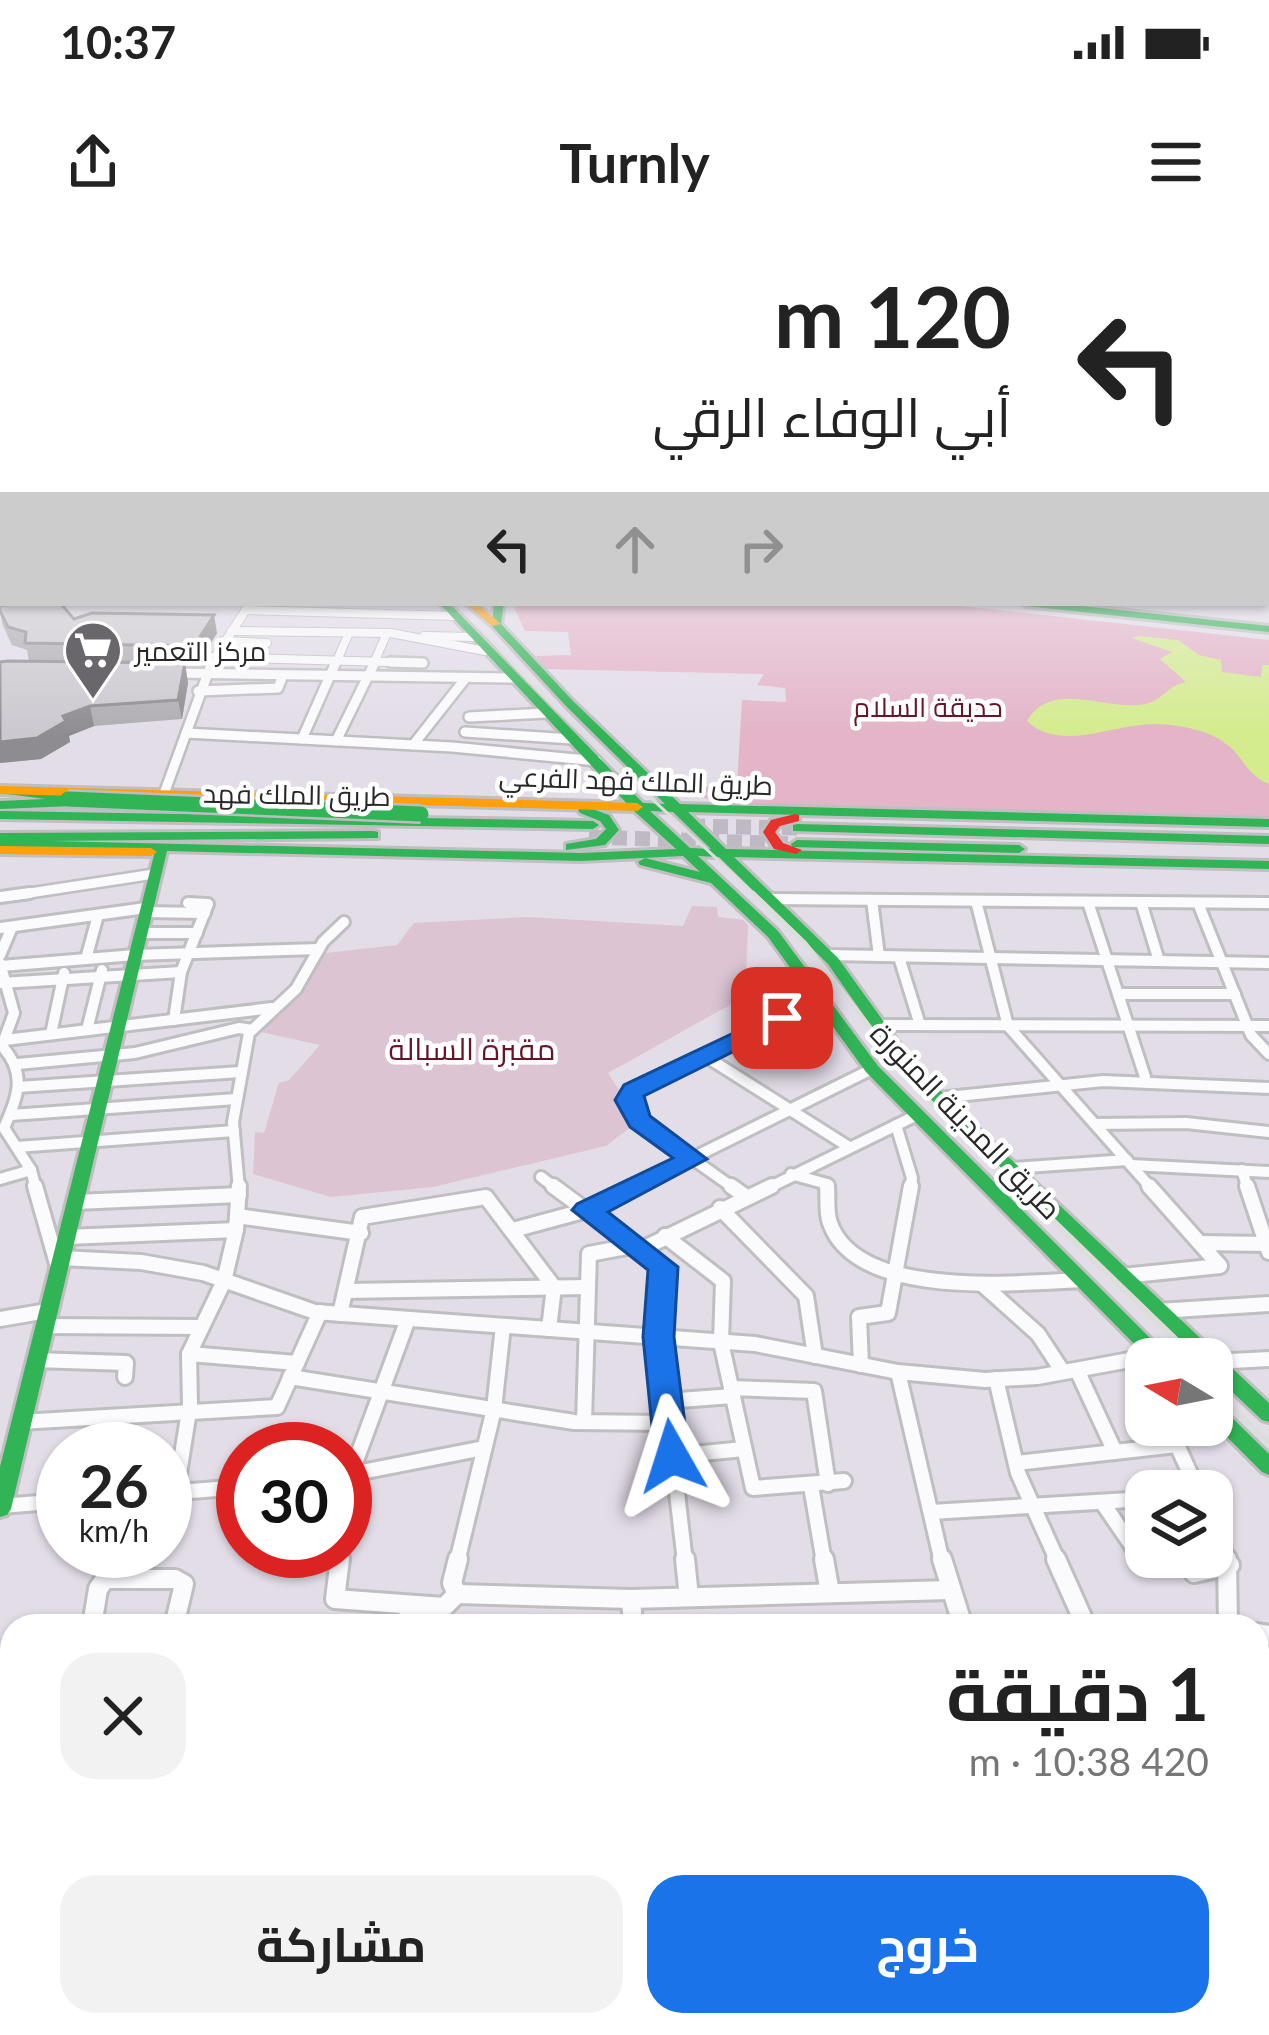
<!DOCTYPE html>
<html lang="ar">
<head>
<meta charset="utf-8">
<style>
  :root { --surface:#fff; --page:#f2f2f2; --text:#222; --muted:#767676; --accent:#1a73e8 }
  body { margin:0; font-family:Lato,Cairo,sans-serif; background:var(--page); color:var(--text); direction:rtl; height:100vh; display:flex; flex-direction:column; font-size:45px; white-space:nowrap }
  * { box-sizing:border-box; margin:0 }
  p { font-size:39px; color:var(--muted) }
  .icon { flex:none; width:66px; height:66px; fill:none; stroke:currentColor; stroke-width:2; stroke-linecap:round; stroke-linejoin:round }
  .map { position:relative; flex:1; overflow:hidden; direction:ltr }
  .details { position:absolute; left:0px; top:1374px; width:1269px; height:423px; display:flex; flex-direction:column; background:var(--surface); border-radius:36px 36px 0 0; box-shadow:0 3px 9px #0004; direction:rtl }
  .details>* { flex:none }
  .guide { position:absolute; left:0px; top:0px; width:1269px; height:366px; box-shadow:0 3px 9px #0004; direction:rtl; background:#fff; color:var(--text); overflow:hidden }
  .needle { width:78px; rotate:280deg }
  .fabs { position:absolute; left:1125px; top:1098px; display:grid; gap:24px }
  .fabs a { display:grid; place-items:center; width:108px; height:108px; border-radius:24px; background:var(--surface); box-shadow:0 3px 9px #0004; font-size:60px }
  .speed { position:absolute; left:36px; top:1182px; display:flex; gap:24px; font-size:60px; font-weight:700; text-align:center }
  .speed>* { display:grid; place-content:center; width:156px; height:156px; border-radius:50%; background:var(--surface); box-shadow:0 3px 9px #0004; line-height:1 }
  .speed small { font-size:30px; font-weight:400 }
  .speed .limit { border:18px solid #d22; background:#fff; color:#111 }
  .pin { position:absolute; display:grid; place-items:center; width:102px; height:102px; color:#fff; margin:-51px; border-radius:24px; box-shadow:0 6px 18px #0006 }
  .me { position:absolute; width:132px; margin:-66px; rotate:354deg; stroke-linejoin:round; filter:drop-shadow(0 0 9px #0008) }
  .turn { display:flex; align-items:center; gap:42px; height:252px; padding:0 60px; font-size:54px }
  .turn .icon { width:156px; height:156px; stroke-width:2.5 }
  .turn b { display:block; font-size:84px; line-height:102px }
  .lanes { display:flex; align-items:center; height:114px; padding:0 60px; background:#0003; justify-content:center; gap:60px; direction:ltr }
  .lanes .off { opacity:.35 }
  .round { display:grid; place-items:center; flex:none; width:126px; height:126px; border-radius:36px; background:var(--page) }
  .summary { display:flex; align-items:center; justify-content:space-between; height:204px; padding:0 60px }
  h1 { font-size:72px; font-weight:700; line-height:90px }
  .primary-button { display:flex; gap:24px; margin-top:auto; padding:24px 60px }
  .primary-button a { flex:1; height:138px; border-radius:36px; background:var(--accent); color:#fff; font-size:48px; font-weight:700; line-height:138px; text-align:center }
  .primary-button a+a { background:var(--page); color:var(--text) }
  .status { display:flex; justify-content:space-between; align-items:center; height:84px; padding:0 60px; background:var(--surface); direction:ltr }
  .status svg { height:33px; fill:currentColor }
  header { display:flex; justify-content:space-between; align-items:center; height:156px; padding:0 60px; background:var(--surface); font-size:54px; font-weight:700 }
  .map>svg:first-child { display:block }
  .green { fill:#e4b4c8 }
  .cemetery { fill:#dcc4d3 }
  .water { fill:#d4ec8e }
  .lines { fill:none; stroke-linecap:round; stroke-linejoin:round }
  .highway-tunnel { stroke:#beb9c2; stroke-width:15; stroke-dasharray:15 8; stroke-linecap:butt }
  .street-far4-casing { stroke:#bfbfc1; stroke-width:10 }
  .street-far3-casing { stroke:#bfbfc1; stroke-width:14 }
  .street-far2-casing { stroke:#bfbfc1; stroke-width:16 }
  .street-far1-casing { stroke:#bfbfc1; stroke-width:20 }
  .street-casing { stroke:#bfbfc1; stroke-width:24 }
  .fast-casing { stroke:#bfbfc1; stroke-width:6 }
  .slow-casing { stroke:#bfbfc1; stroke-width:6 }
  .jam-casing { stroke:#bfbfc1; stroke-width:6 }
  .street-far4 { stroke:#fbfafc; stroke-width:8 }
  .street-far3 { stroke:#fbfafc; stroke-width:9 }
  .street-far2 { stroke:#fbfafc; stroke-width:10 }
  .street-far1 { stroke:#fbfafc; stroke-width:14 }
  .street { stroke:#fbfafc; stroke-width:18 }
  .fast { fill:#30b455; fill-rule:evenodd }
  .slow { fill:#ff9f0a; fill-rule:evenodd }
  .jam { fill:#e5322d; fill-rule:evenodd }
  .rail-far2 { stroke:#dcdedc; stroke-width:3 }
  .rail-far1 { stroke:#dcdedc; stroke-width:4.5 }
  .rail { stroke:#dcdedc; stroke-width:6 }
  .fast-bridge-casing { stroke:#bdbcc0; stroke-width:20; stroke-linecap:butt }
  .fast-bridge { stroke:#30b455; stroke-width:15 }
  .wall { fill:#afacb2 }
  .shaded-wall { fill:#8f8c91 }
  .building { fill:#ccc8cf; stroke:#8f8c91; stroke-width:3 }
  .route { fill:#1a73e8; stroke:#114b97; stroke-width:3 }
  .labels { text-anchor:middle; dominant-baseline:central; stroke-width:9; stroke-linejoin:round; paint-order:stroke }
  .far-poi-label { font-size:27px; fill:#282828; stroke:#fff; text-anchor:start }
  .far-park-label { font-size:27px; fill:#681627; stroke:#fff }
  .far-street-label { font-size:27px; fill:#282828; stroke:#fff }
  .park-label { font-size:30px; fill:#681627; stroke:#fff }
  .street-label { font-size:30px; fill:#282828; stroke:#fff }
</style>
</head>
<body>
<div class="status"><b>10:37</b><svg viewBox="0 0 49 12"><path d="M0 12V9h3v3zM5 12V6h3v6zM10 12V3h3v9zM15 12V0h3v12zM26 1h20v11H26zM47 4h2v5h-2z"/></svg></div>
<header><svg class="icon" aria-label="menu" viewBox="0 0 24 24"><path d="M4 6h16M4 12h16M4 18h16"/></svg>Turnly<svg class="icon" aria-label="share" viewBox="0 0 24 24"><path d="M12 15V3M7 8l5-5 5 5M5 13v7h14v-7"/></svg></header>
<div class="map">
<svg width="1269" height="1795" viewBox="0 0 1269 1795">
  <rect width="100%" height="100%" fill="#e3dde8"/>
  <polygon class="green" points="545,363 934,363 1269,400 1269,577 716,563 658,537 719,549 737,546 742,460 786,462 785,448 757,445 764,434 545,429 536,416 571,415 568,392 525,391 514,367"/>
  <polygon class="cemetery" points="692,666 717,667 718,677 743,680 748,685 746,734 739,740 737,761 608,833 639,881 606,906 433,947 331,957 253,934 255,892 264,893 279,843 289,840 320,805 252,790 279,767 318,714 397,705 414,683 527,677 683,686"/>
  <path class="water" d="M1139 396 1178 400 1199 415 1221 420 1222 432 1261 437 1262 425H1269V544C1246 534 1245 520 1229 506 1210 490 1181 485 1157 484 1116 482 1062 514 1027 481 1052 438 1106 472 1145 464 1164 460 1167 445 1186 442L1160 419 1172 412 1132 398Z"/>
  <g class="lines">
    <g class="highway-tunnel">
      <polyline points="690,586 797,588"/>
      <polyline points="589,597 797,604"/>
    </g>
    <defs>
      <g id="street-far4">
        <polyline points="1266,351 1269,361"/>
        <polyline points="245,370 456,376"/>
        <polyline points="231,391 391,393 485,411"/>
        <polyline points="424,396 474,397"/>
        <polyline points="223,401 267,403"/>
        <polyline points="213,417 423,423"/>
        <polyline points="210,425 247,368"/>
        <polyline points="335,425 349,393"/>
        <polyline points="373,425 387,393"/>
      </g>
      <g id="street-far3">
        <polyline points="390,422 423,423"/>
        <polyline points="175,433 513,438"/>
        <polyline points="198,451 278,448 283,435"/>
        <polyline points="469,477 546,473"/>
        <polyline points="465,492 572,499"/>
        <polyline points="186,493 452,507 597,521"/>
        <polyline points="302,499 336,422"/>
        <polyline points="336,501 375,422"/>
        <polyline points="413,505 465,439"/>
        <polyline points="165,551 212,422"/>
        <polyline points="10,656 154,634"/>
      </g>
      <g id="street-far2">
        <polyline points="0,657 30,653"/>
        <polyline points="771,659 1269,663"/>
        <polyline points="872,660 879,716"/>
        <polyline points="976,661 1008,786 1152,949"/>
        <polyline points="1088,662 1145,837"/>
        <polyline points="1141,662 1159,721"/>
        <polyline points="1198,663 1251,795 1269,814"/>
        <polyline points="145,672 205,673"/>
        <polyline points="0,688 146,668"/>
        <polyline points="140,693 197,693"/>
        <polyline points="0,715 12,687"/>
        <polyline points="827,715 1269,723"/>
        <polyline points="899,717 920,785"/>
        <polyline points="86,719 98,675"/>
        <path d="M0 723 14 773 2 806C27 834 18 856 4 888L31 930 36 949"/>
        <polyline points="1,726 135,715 319,709"/>
        <polyline points="1,743 181,732"/>
        <polyline points="1118,754 1235,754"/>
        <polyline points="174,780 181,732 208,664 188,663"/>
        <polyline points="878,785 1269,786"/>
        <polyline points="87,790 102,730"/>
        <polyline points="51,794 64,733"/>
        <polyline points="5,800 272,768"/>
        <polyline points="705,816 849,907"/>
        <polyline points="18,824 135,813 239,788 252,790"/>
        <polyline points="18,847 240,832"/>
        <polyline points="938,858 1103,841 1269,848"/>
        <polyline points="11,875 236,859"/>
        <polyline points="1095,884 1186,883 1269,892"/>
        <polyline points="896,885 912,938 910,949"/>
        <polyline points="17,907 234,891"/>
        <polyline points="1131,925 1269,932"/>
        <polyline points="1011,928 1127,920"/>
        <polyline points="1242,930 1248,949"/>
        <polyline points="791,934 827,944 827,949"/>
        <polyline points="541,937 557,949"/>
        <polyline points="0,939 31,930"/>
        <polyline points="239,949 233,882 249,793 296,749 323,702 344,682"/>
        <polyline points="630,949 872,829"/>
        <polyline points="735,949 639,881 628,860 633,851 820,759"/>
        <polyline points="766,949 915,876"/>
      </g>
      <g id="street-far1">
        <polyline points="35,946 58,1027"/>
        <polyline points="553,946 663,1027 659,1097 685,1322"/>
        <polyline points="731,946 745,956"/>
        <path d="M827 946C828 957 826 973 830 983 857 1060 1018 1043 1081 1040"/>
        <polyline points="1247,946 1269,1012"/>
        <polyline points="75,962 239,955"/>
        <polyline points="720,968 806,1056 815,1116"/>
        <polyline points="237,976 361,993"/>
        <polyline points="513,990 587,970 636,946"/>
        <polyline points="665,996 723,1041 721,1102 753,1248 844,1241"/>
        <polyline points="67,997 236,990"/>
        <polyline points="1200,1003 1269,1004"/>
        <polyline points="638,1011 772,946"/>
        <polyline points="61,1018 141,1022 203,1033 315,1072 755,1104 898,1132 985,1140 1037,1137 1157,1115"/>
        <polyline points="1123,1036 1220,1026 1149,946"/>
        <polyline points="982,1044 1038,1094 1063,1132"/>
        <polyline points="346,1051 587,1047"/>
        <polyline points="1158,1071 1269,1064"/>
        <polyline points="340,1074 362,977 486,957 554,1047 549,1089"/>
        <polyline points="0,1079 47,1071"/>
        <polyline points="43,1086 200,1087"/>
        <polyline points="189,1114 297,1123"/>
        <polyline points="35,1120 126,1123 125,1137"/>
        <polyline points="1136,1120 1146,1140"/>
        <polyline points="1213,1122 1269,1119"/>
        <polyline points="861,1125 859,1077 888,1073 911,946"/>
        <polyline points="1077,1130 1115,1212"/>
        <polyline points="898,1132 942,1322"/>
        <polyline points="290,1137 574,1182 668,1183"/>
        <polyline points="996,1139 1018,1233 1058,1322"/>
        <polyline points="731,1148 814,1151 828,1244"/>
        <polyline points="666,1161 733,1156"/>
        <polyline points="20,1182 277,1167 320,1072"/>
        <polyline points="584,1182 589,1014 632,1006"/>
        <polyline points="1168,1185 1198,1251"/>
        <polyline points="672,1216 744,1209"/>
        <polyline points="1016,1223 1177,1205"/>
        <polyline points="346,1235 484,1208"/>
        <polyline points="811,1246 824,1322"/>
        <polyline points="176,1252 190,1165 189,1114 224,1041 236,990 239,946"/>
        <polyline points="165,1253 243,1247"/>
        <polyline points="1102,1262 1143,1322"/>
        <polyline points="1,1266 63,1261"/>
        <polyline points="931,1272 1146,1259"/>
        <polyline points="345,1283 351,1234 408,1079"/>
        <polyline points="1212,1285 1229,1322"/>
        <polyline points="340,1322 341,1311"/>
        <polyline points="457,1322 494,1169 503,1086"/>
        <polyline points="1162,1322 1188,1322"/>
      </g>
      <g id="street">
        <polyline points="340,1319 335,1359 444,1367 457,1354"/>
        <polyline points="685,1319 689,1357"/>
        <polyline points="824,1319 830,1353"/>
        <polyline points="942,1319 963,1386"/>
        <polyline points="1056,1319 1086,1386"/>
        <polyline points="1141,1319 1144,1324 1187,1319 1194,1333 1230,1325"/>
        <polyline points="1227,1319 1228,1386"/>
        <polyline points="457,1354 631,1359 949,1350"/>
        <polyline points="457,1354 452,1343 458,1319"/>
        <polyline points="631,1359 633,1386"/>
        <polyline points="92,1386 98,1349 105,1339 175,1339 184,1344 174,1386"/>
        <polyline points="408,1386 409,1365"/>
        <polyline points="1257,1393 1269,1395"/>
        <polyline points="1257,1455 1269,1454"/>
        <polyline points="0,1509 12,1507"/>
        <polyline points="1257,1537 1269,1538"/>
        <polyline points="1257,1571 1269,1578"/>
        <polyline points="1257,1645 1269,1681"/>
        <polyline points="1257,1720 1269,1720"/>
        <polyline points="78,1785 80,1795"/>
        <polyline points="220,1785 222,1795"/>
        <polyline points="671,1785 672,1795"/>
        <polyline points="1106,1785 1109,1795"/>
        <polyline points="15,1795 59,1785"/>
        <polyline points="487,1795 488,1785"/>
      </g>
      <g id="fast">
        <polygon points="1266,253 1269,254 1269,261 1266,260"/>
        <rect x="0" y="344" width="3" height="6"/>
        <path d="M439 363H449L643 563 665 564 565 465 492 386 494 363H504L501 384 573 461 680 564 1269 579V587L688 572 726 609 1269 621V629L734 617 838 718 912 821 966 877 1269 1163V1182L1262 1180 1212 1133V1119H1197L954 883 900 827 828 724 719 617 698 616 778 691 878 826 1171 1119H1149L866 832 768 697 711 643 640 625 638 622 645 618 700 632 683 616 581 621 167 611 11 1269 7 1275 0 1277V1227L155 611 0 607V593L374 591 378 592V598L51 601 581 613 676 609 633 570ZM650 571 673 572 711 609 690 608Z"/>
        <polygon points="1020,363 1053,363 1269,386 1269,392 1025,366"/>
        <polygon points="0,547 68,555 79,562 73,566 0,569 0,561 45,559 0,553"/>
        <polygon points="584,566 609,575 619,590 605,605 566,610 566,604 596,599 606,589 600,581 580,573 578,570"/>
        <polygon points="0,571 593,581 599,585 593,589 0,579"/>
        <polygon points="797,584 1269,596 1269,604 793,591 793,585"/>
        <polygon points="797,600 1019,605 1025,609 1019,613 792,607 791,604"/>
        <polygon points="1212,1163 1219,1165 1269,1214 1269,1235 1262,1232 1212,1182"/>
      </g>
      <g id="slow">
        <polygon points="465,363 476,363 501,384 492,386"/>
        <polygon points="0,546 637,563 643,567 637,571 0,554"/>
        <polygon points="0,606 151,608 157,612 151,616 0,614"/>
      </g>
      <polygon id="jam" points="795,574 799,575 799,581 780,586 775,592 783,603 802,610 796,614 774,609 763,592 771,580"/>
    </defs>
    <use href="#street-far4" class="street-far4-casing"/>
    <use href="#street-far3" class="street-far3-casing"/>
    <use href="#street-far2" class="street-far2-casing"/>
    <use href="#street-far1" class="street-far1-casing"/>
    <use href="#street" class="street-casing"/>
    <use href="#fast" class="fast-casing"/>
    <use href="#slow" class="slow-casing"/>
    <use href="#jam" class="jam-casing"/>
    <use href="#street-far4" class="street-far4"/>
    <use href="#street-far3" class="street-far3"/>
    <use href="#street-far2" class="street-far2"/>
    <use href="#street-far1" class="street-far1"/>
    <use href="#street" class="street"/>
    <use href="#fast" class="fast"/>
    <use href="#slow" class="slow"/>
    <use href="#jam" class="jam"/>
    <path class="rail-far2" d="M487 395C569 489 666 569 756 656"/>
    <polyline class="rail-far1" points="753,653 805,703 919,851 1020,949"/>
    <g class="rail">
      <polyline points="1017,946 1196,1119"/>
      <polyline points="1212,1148 1269,1204"/>
    </g>
    <defs>
      <polyline id="fast-bridge" points="68,559 421,574"/>
    </defs>
    <use href="#fast-bridge" class="fast-bridge-casing"/>
    <use href="#fast-bridge" class="fast-bridge"/>
  </g>
  <polygon class="wall" points="0,366 74,379 217,393 197,425 185,425 188,443 182,479 94,486 69,496 70,502 41,519 0,523 0,422 29,421 27,410 12,405 2,384"/>
  <g class="shaded-wall">
    <polygon points="214,375 217,393 197,425 194,406"/>
    <polygon points="185,423 188,443 182,479 178,460"/>
    <polygon points="90,466 94,486 69,496 70,502 41,519 0,523 0,502"/>
  </g>
  <g class="building">
    <polygon points="14,363 60,363 74,379 92,373 214,375 194,406 25,403 26,392 8,387 0,371 0,366"/>
    <polygon points="8,421 185,423 178,460 90,466 63,476 66,481 37,498 0,502 0,422"/>
  </g>
  <linearGradient id="sky" x2="0" y2="1"><stop stop-color="#a0cac4"/><stop offset="0.49" stop-color="#f2f0f5"/><stop offset="1" stop-color="#f2f0f5" stop-opacity="0"/></linearGradient>
  <rect width="1269" height="494" fill="url(#sky)"/>
  <polygon class="route" points="782,770 791,773 794,778 791,783 644,856 650,876 707,919 608,972 678,1027 674,1097 689,1216 684,1225 672,1229 660,1225 655,1216 643,1097 648,1030 572,970 577,964 673,918 630,887 615,860 624,845"/>
  <defs>
    <symbol id="supermarket-pin" viewBox="-11 -11 22 30"><path d="M0 17L-7.5 6A9.5 9.5 0 1 1 7.5 6Z" fill="#69676b" stroke="#fff"/><path d="M-6-5.5h2.5l.6 2H6L4.5 2H-2.5L-4.4-4H-6ZM-1.5 3.2a1.3 1.3 0 1 0 .1 0ZM3 3.2a1.3 1.3 0 1 0 .1 0Z" fill="#fff"/></symbol>
  </defs>
  <g fill-rule="evenodd">
    <use href="#supermarket-pin" x="60" y="377" width="66" height="90"/>
  </g>
  <g class="labels">
    <g class="far-poi-label">
      <text x="135" y="410">مركز التعمير</text>
    </g>
    <g class="far-park-label">
      <text x="928" y="466">حديقة السلام</text>
    </g>
    <g class="far-street-label">
      <text transform="translate(636 540) rotate(2)">طريق الملك فهد الفرعي</text>
      <text transform="translate(297 554) rotate(1)">طريق الملك فهد</text>
    </g>
    <g class="park-label">
      <text x="472" y="808">مقبرة السبالة</text>
    </g>
    <g class="street-label">
      <text transform="translate(967 880) rotate(46)">طريق المدينة المنورة</text>
    </g>
  </g>
</svg>
<div class="fabs">
<a><svg class="needle" viewBox="-14 -14 28 28"><path d="M0-13l5 13h-10z" fill="#e53935"/><path d="M0 13l5-13h-10z" fill="#767676"/></svg></a>
<a><svg class="icon" aria-label="layers" viewBox="0 0 24 24"><path d="M12 4l9 5-9 5-9-5zM3 14l9 5 9-5"/></svg></a>
</div>
<div class="speed"><div>26<small>km/h</small></div><div class="limit">30</div></div>
<div class="pin" style="left:782px;top:778px;background:#d93025"><svg class="icon" aria-label="arrive" viewBox="0 0 24 24"><path d="M6 21V4h12l-3 4 3 4H6"/></svg></div>
<svg class="me" style="left:672px;top:1216px" viewBox="-20 -20 40 40"><path d="M0-17L14 15 0 8-14 15z" fill="#1a73e8" stroke="#fff" stroke-width="4"/></svg>
<div class="guide">
<div class="turn"><svg class="icon" aria-label="left" viewBox="0 0 24 24"><path d="M17 20v-9H6M10 6l-5 5 5 5"/></svg><div><b>120 m</b>أبي الوفاء الرقي</div></div>
<div class="lanes"><svg class="icon" aria-label="left" viewBox="0 0 24 24"><path d="M17 20v-9H6M10 6l-5 5 5 5"/></svg><svg class="icon off" aria-label="ahead" viewBox="0 0 24 24"><path d="M12 20V5M6 11l6-6 6 6"/></svg><svg class="icon off" aria-label="right" viewBox="0 0 24 24"><path d="M7 20v-9h11M14 6l5 5-5 5"/></svg></div>
</div>
<section class="details">
<div class="summary"><div><h1>1 دقيقة</h1><p>420 m · 10:38</p></div><a class="round"><svg class="icon" aria-label="close" viewBox="0 0 24 24"><path d="M6 6l12 12M18 6L6 18"/></svg></a></div>
<div class="primary-button"><a>خروج</a><a>مشاركة</a></div>
</section>
</div>
</body>
</html>
